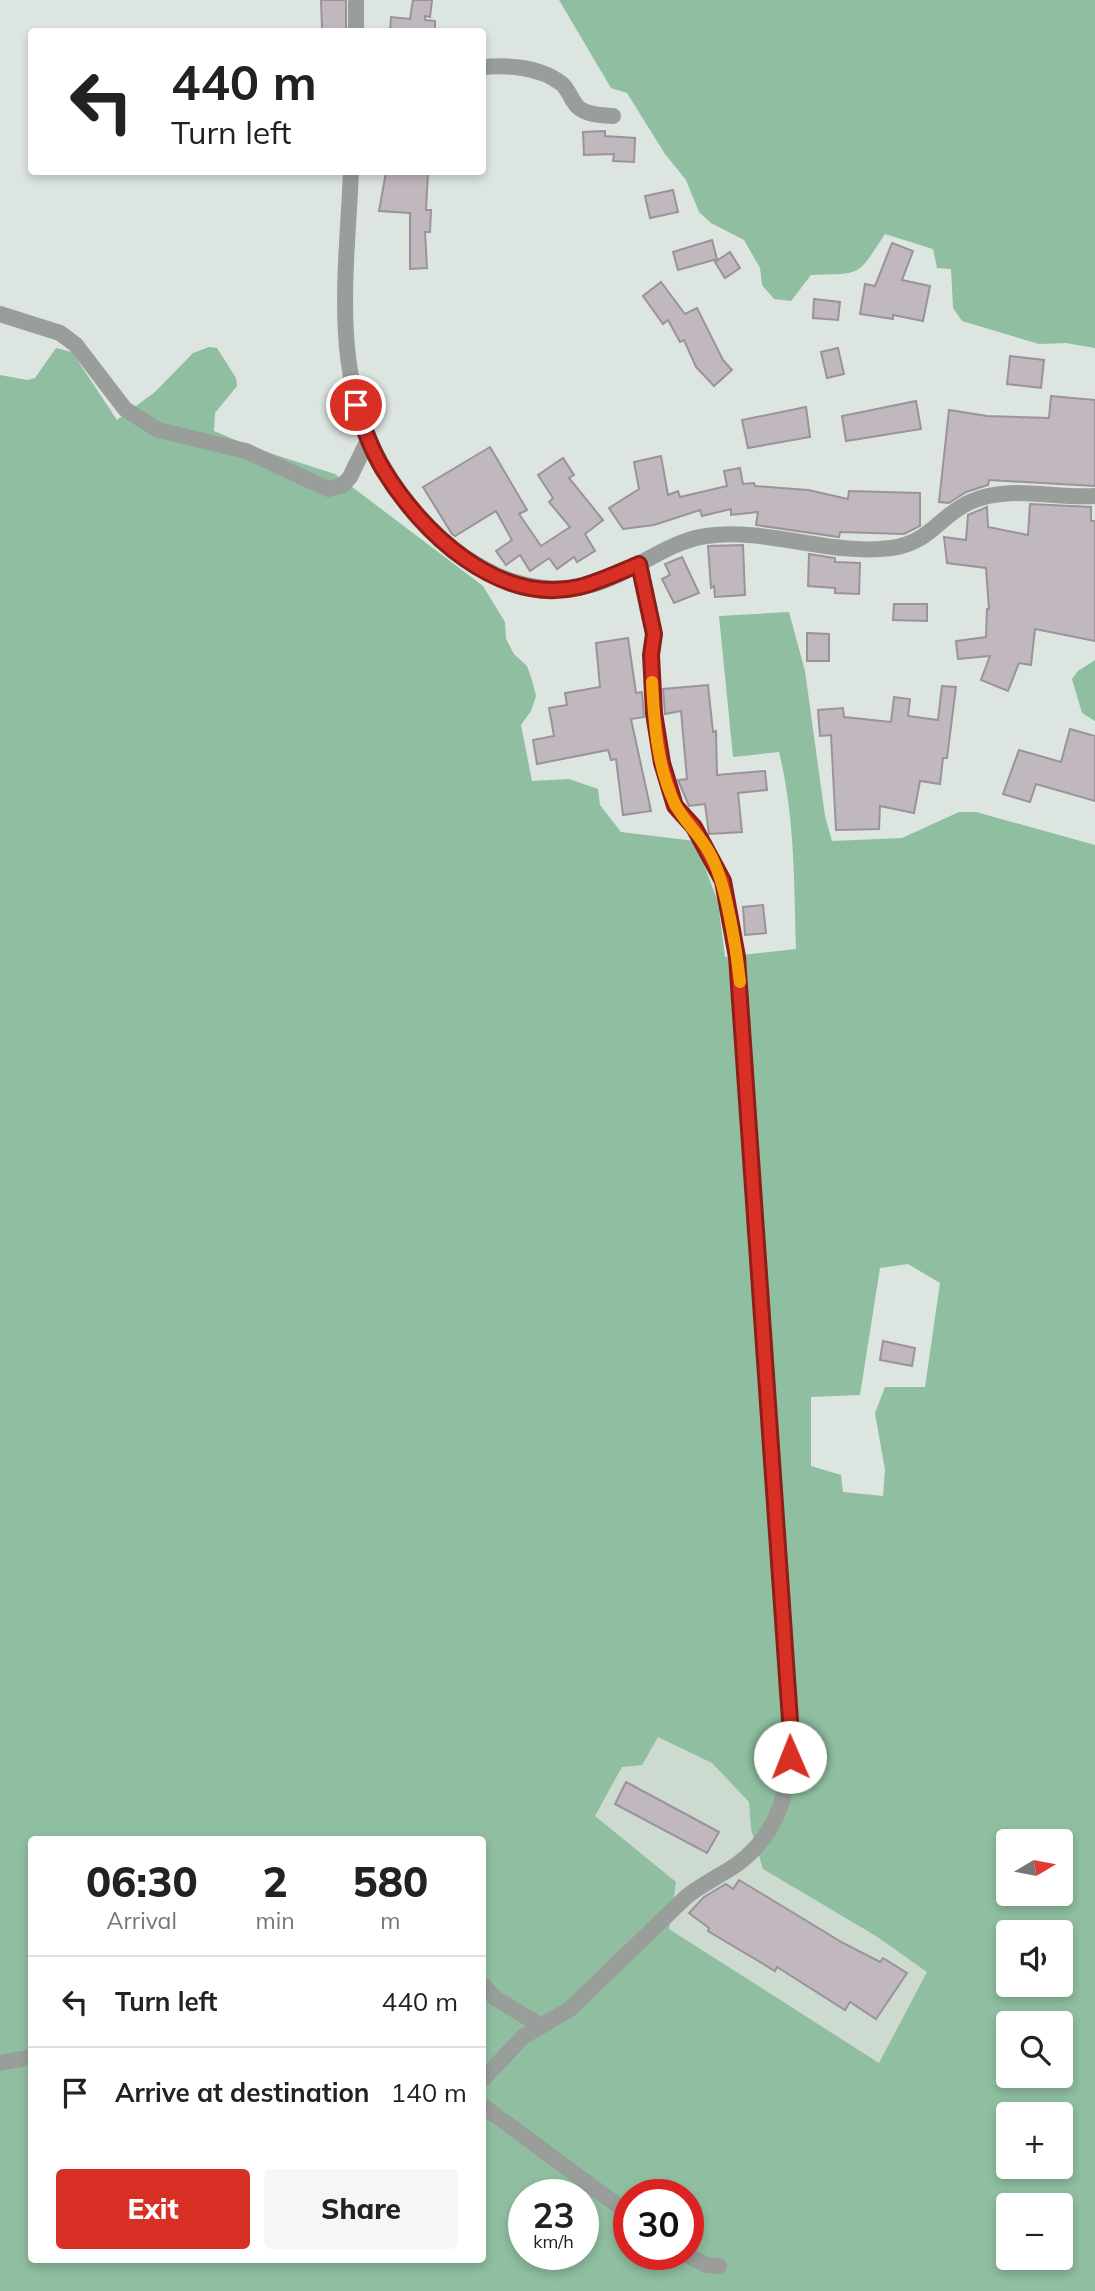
<!DOCTYPE html>
<html lang="en">
<head>
<meta charset="utf-8">
<style>
  :root { --surface:#fff; --page:#f6f6f6; --text:#222; --muted:#767676; --line:#e0e0e0; --accent:#d93025 }
  body { margin:0; font-family:Mulish,sans-serif; background:var(--page); color:var(--text); height:100vh; display:flex; flex-direction:column; font-size:26px; white-space:nowrap }
  * { box-sizing:border-box; margin:0 }
  p { font-size:23px; color:var(--muted) }
  .icon { flex:none; width:38px; height:38px; fill:none; stroke:currentColor; stroke-width:2; stroke-linecap:round; stroke-linejoin:round }
  .map { position:relative; flex:1; overflow:hidden }
  .side { position:absolute; left:28px; top:1836px; width:458px; height:427px; display:flex; flex-direction:column; background:var(--surface); border-radius:7px; box-shadow:0 4px 10px #0003 }
  .side>* { flex:none }
  .hud { position:absolute; left:28px; top:28px; width:458px; height:147px; border-radius:7px; box-shadow:0 4px 10px #0003; background:#fff; color:var(--text); overflow:hidden }
  .needle { width:46px; rotate:80deg }
  .buttons { position:absolute; left:996px; top:1829px; display:grid; gap:14px }
  .buttons a { display:grid; place-items:center; width:77px; height:77px; border-radius:7px; background:var(--surface); box-shadow:0 4px 10px #0003; font-size:35px }
  .speed { position:absolute; left:508px; top:2179px; display:flex; gap:14px; font-size:35px; font-weight:700; text-align:center }
  .speed>* { display:grid; place-content:center; width:91px; height:91px; border-radius:50%; background:var(--surface); box-shadow:0 4px 10px #0003; line-height:1 }
  .speed small { font-size:18px; font-weight:400 }
  .speed .limit { border:10px solid #d22; background:#fff; color:#111 }
  .pin { position:absolute; display:grid; place-items:center; width:60px; height:60px; color:#fff; margin:-30px; border:4px solid #fff; border-radius:50%; box-shadow:0 2px 7px #0007 }
  .me { position:absolute; width:77px; margin:-38px; rotate:359deg; stroke-linejoin:round; filter:drop-shadow(0 0 5px #0008) }
  .turn { display:flex; align-items:center; gap:24px; height:147px; padding:0 28px; font-size:32px }
  .turn .icon { width:91px; height:91px; stroke-width:2.5 }
  .turn b { display:block; font-size:49px; line-height:60px }
  .eta { display:flex; justify-content:space-evenly; align-items:center; height:119px; text-align:center }
  .eta b { font-size:42px; font-weight:800; line-height:49px }
  .cta { display:flex; gap:14px; margin-top:auto; padding:14px 28px }
  .cta a { flex:1; height:80px; border-radius:7px; background:var(--accent); color:#fff; font-size:28px; font-weight:800; line-height:80px; text-align:center }
  .cta a+a { background:var(--page); color:var(--text) }
  ul { padding:0; list-style:none }
  li { display:flex; align-items:center; gap:21px; height:91px; padding:0 28px; border-top:2px solid var(--line) }
  li div { flex:1 }
  li b { display:block; font-size:26px }
  li em { font-style:normal }
  .map>svg:first-child { display:block }
  .built { fill:#ccdad0 }
  .green { fill:#8fbea0; fill-rule:evenodd }
  .building { fill:#c0b8be; stroke:#9b9399; stroke-width:2 }
  .lines { fill:none; stroke-linecap:round; stroke-linejoin:round }
  .minor { stroke:#9a9e9b; stroke-width:16 }
  .route-casing { stroke:#8d1f18; stroke-width:18 }
  .route { stroke:#d93025; stroke-width:12 }
  .slow { stroke:#f59e0b; stroke-width:12 }
</style>
</head>
<body>
<div class="map">
<svg width="1095" height="2291" viewBox="0 0 1095 2291">
  <rect width="100%" height="100%" fill="#dde5e0"/>
  <polygon class="built" points="657,1736 712,1763 749,1802 751,1829 876,1936 928,1972 879,2063 669,1929 595,1816 622,1767 642,1764"/>
  <g class="green">
    <path d="M559 0H1095V348L1066 343 1039 344 962 321 953 308 951 269 937 268 933 249 885 234C856 278 863 273 811 275L791 301 774 299 762 285 760 268 744 240 711 223 699 212 686 180 665 154 627 93 611 88Z"/>
    <path d="M209 347 217 348 236 378 237 386 215 413 214 431 254 448 335 474 483 586 505 622 506 639 514 654 527 666 532 680 536 696 531 711 521 725 532 781 569 779 598 789 600 805 621 832 695 841 718 902 725 957 796 949C794 883 795 817 779 752L733 757 719 616 789 612 805 671 825 816 832 841 902 838 959 812H976L1095 845V2291H0V375L27 380 35 378 56 348 72 352 117 420 155 392 193 353ZM908 1264 940 1283 925 1387H885L875 1413 885 1470 883 1496 843 1492 841 1475 811 1466V1397L860 1395 880 1268ZM658 1737 712 1763 749 1802 751 1829 763 1869 876 1936 927 1972 879 2063 669 1929 676 1882 595 1816 622 1767 642 1765ZM32 1839H483V2259H32ZM1008 1841H1060V1894H1008ZM1008 1932H1060V1984H1008ZM1008 2023H1060V2076H1008ZM1008 2114H1060V2166H1008ZM523 2194H583V2254H523ZM628 2194H688V2254H628ZM1008 2205H1060V2258H1008Z"/>
    <polygon points="1095,660 1095,721 1082,713 1072,679 1078,671"/>
  </g>
  <g class="building">
    <polygon points="321,0 346,0 346,29 322,29"/>
    <polygon points="413,0 432,0 430,17 425,16 425,20 435,21 435,32 390,32 391,17 410,19"/>
    <polygon points="605,131 605,136 635,138 634,162 613,161 614,154 584,155 583,132"/>
    <polygon points="386,172 428,172 426,210 431,210 430,232 425,232 427,268 410,269 410,213 379,211"/>
    <polygon points="673,190 678,212 650,218 645,196"/>
    <polygon points="712,240 717,259 678,270 673,252"/>
    <polygon points="892,243 913,251 902,280 930,286 923,321 893,315 893,319 860,314 865,284 875,286"/>
    <polygon points="730,252 740,268 725,278 715,262"/>
    <polygon points="661,282 685,314 697,308 723,360 732,370 714,386 696,367 684,340 680,342 668,320 663,324 643,296"/>
    <polygon points="814,299 840,302 838,320 813,318"/>
    <polygon points="838,348 844,374 827,378 821,352"/>
    <polygon points="1010,356 1044,360 1041,388 1007,384"/>
    <polygon points="1051,396 1095,400 1095,486 989,480 988,485 966,492 949,503 939,502 949,410 987,416 1049,418"/>
    <polygon points="916,401 921,429 846,441 842,416"/>
    <polygon points="806,407 810,437 748,448 742,420"/>
    <polygon points="490,447 527,510 519,514 541,546 570,527 549,502 553,498 538,475 563,458 574,475 569,478 603,520 585,534 595,551 577,562 574,557 557,569 549,558 530,571 520,555 506,565 496,551 512,540 496,511 455,536 452,534 423,487"/>
    <polygon points="661,456 668,495 678,491 680,497 727,486 724,471 740,468 743,484 754,483 755,486 808,490 848,499 849,491 920,493 920,526 904,534 840,532 839,537 756,525 758,512 731,515 731,509 702,516 700,510 654,525 623,529 609,508 639,489 634,462"/>
    <polygon points="1030,504 1091,507 1091,521 1095,521 1095,641 1035,629 1031,665 1019,663 1008,691 981,680 990,656 958,659 956,641 986,637 987,609 989,609 986,568 947,563 944,537 966,540 968,515 987,507 988,527 1028,535"/>
    <polygon points="743,545 745,595 715,597 714,586 711,588 708,546"/>
    <polygon points="809,554 835,558 835,562 860,563 859,594 835,593 835,588 808,586"/>
    <polygon points="682,557 699,593 674,603 662,579 670,575 665,564"/>
    <polygon points="894,604 927,604 927,621 893,620"/>
    <polygon points="807,633 829,634 829,661 807,661"/>
    <polygon points="628,638 636,693 642,692 644,717 631,719 651,811 623,815 616,759 611,760 608,750 537,764 533,740 554,736 549,708 567,705 565,693 600,687 596,643"/>
    <polygon points="708,685 713,732 716,731 717,775 765,771 767,790 738,793 742,832 709,834 705,804 689,806 678,780 687,779 681,711 665,714 663,689"/>
    <polygon points="942,686 956,687 947,758 943,758 940,784 920,781 914,813 880,806 879,829 836,830 831,735 820,736 818,710 843,708 844,717 891,722 894,697 910,699 908,716 938,720"/>
    <polygon points="1070,729 1095,736 1095,801 1036,784 1030,802 1003,794 1019,750 1061,762"/>
    <polygon points="763,905 766,933 745,935 743,907"/>
    <polygon points="883,1341 915,1348 912,1366 880,1360"/>
    <polygon points="626,1782 719,1832 707,1853 615,1804"/>
    <polygon points="739,1880 843,1943 880,1962 883,1958 907,1973 876,2019 850,2002 845,2010 777,1967 775,1971 708,1931 709,1928 689,1913 704,1897 726,1884 733,1889"/>
  </g>
  <g class="lines">
    <g class="minor">
      <polyline points="356,0 356,32"/>
      <path d="M483 67C508 65 541 67 562 84 567 88 570 96 574 102 581 115 600 115 613 116"/>
      <path d="M351 172C346 286 327 394 400 493 418 517 437 538 462 555 497 579 530 592 574 588 622 584 659 543 706 536 766 527 829 556 891 548 930 543 939 516 970 502 1009 484 1054 499 1095 496"/>
      <polyline points="0,314 60,333 76,345 125,409 158,430 246,451 328,489 343,485 350,477 368,440"/>
      <path d="M483 1985 495 1998 541 2026 570 2009 686 1897C702 1884 720 1876 736 1865 782 1832 789 1787 791 1735L737 957 723 881 693 827 675 806 662 763 654 713 651 655 654 634 639 564"/>
      <polyline points="0,2063 32,2057"/>
      <polyline points="483,2079 523,2037 541,2026"/>
      <polyline points="483,2106 628,2213"/>
      <polyline points="685,2254 706,2265 719,2266"/>
    </g>
  </g>
  <g class="lines">
    <defs>
      <path id="route" d="M356 405C363 427 371 449 383 469 421 532 498 606 579 587 599 582 620 572 639 564L654 634 651 655 654 713 662 763 675 806 694 827 723 881 737 957 791 1735 790 1757"/>
    </defs>
    <use href="#route" class="route-casing"/>
    <use href="#route" class="route"/>
    <path class="slow" d="M652 682C654 722 657 767 675 804 682 819 700 835 709 852 726 881 736 947 740 982"/>
  </g>
</svg>
<div class="buttons">
<a><svg class="needle" viewBox="-14 -14 28 28"><path d="M0-13l5 13h-10z" fill="#e53935"/><path d="M0 13l5-13h-10z" fill="#767676"/></svg></a>
<a><svg class="icon" aria-label="sound" viewBox="0 0 24 24"><path d="M4 9h4l5-4v14l-5-4H4zM17 9q2 3 0 6"/></svg></a>
<a><svg class="icon" aria-label="search" viewBox="0 0 24 24"><circle cx="10" cy="10" r="6"/><path d="M15 15l6 6"/></svg></a>
<a>+</a>
<a>−</a>
</div>
<div class="speed"><div>23<small>km/h</small></div><div class="limit">30</div></div>
<div class="pin" style="left:356px;top:405px;background:#d93025"><svg class="icon" aria-label="arrive" viewBox="0 0 24 24"><path d="M6 21V4h12l-3 4 3 4H6"/></svg></div>
<svg class="me" style="left:790px;top:1757px" viewBox="-20 -20 40 40"><circle r="19" fill="#fff"/><path d="M0-13L10 11 0 6-10 11z" fill="#d93025"/></svg>
<div class="hud">
<div class="turn"><svg class="icon" aria-label="left" viewBox="0 0 24 24"><path d="M17 20v-9H6M10 6l-5 5 5 5"/></svg><div><b>440 m</b>Turn left</div></div>
</div>
<section class="side">
<div class="eta">
<div><b>06:30</b><p>Arrival</p></div>
<div><b>2</b><p>min</p></div>
<div><b>580</b><p>m</p></div>
</div>
<ul>
<li><svg class="icon" aria-label="left" viewBox="0 0 24 24"><path d="M17 20v-9H6M10 6l-5 5 5 5"/></svg><div><b>Turn left</b></div><em>440 m</em></li>
<li><svg class="icon" aria-label="arrive" viewBox="0 0 24 24"><path d="M6 21V4h12l-3 4 3 4H6"/></svg><div><b>Arrive at destination</b></div><em>140 m</em></li>
</ul>
<div class="cta"><a>Exit</a><a>Share</a></div>
</section>
</div>
</body>
</html>
